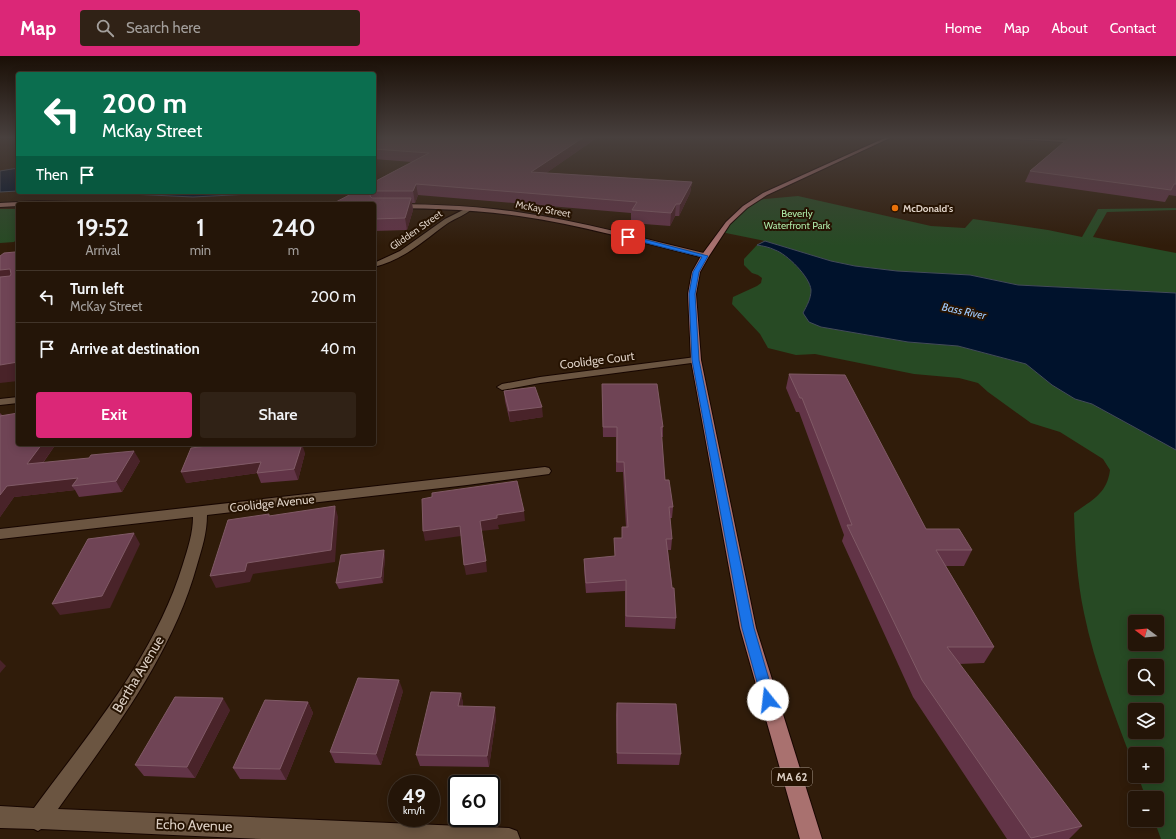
<!DOCTYPE html>
<html lang="en">
<head>
<meta charset="utf-8">
<style>
  :root { --surface:#241508; --page:#302216; --text:#f1f3f6; --muted:#a39f9c; --line:#413429; --accent:#db2777 }
  body { margin:0; font-family:Cabin,sans-serif; background:var(--page); color:var(--text); height:100vh; display:flex; flex-direction:column; font-size:15px; white-space:nowrap }
  * { box-sizing:border-box; margin:0 }
  p { font-size:13px; color:var(--muted) }
  .icon { flex:none; width:22px; height:22px; fill:none; stroke:currentColor; stroke-width:2; stroke-linecap:round; stroke-linejoin:round }
  .map { position:relative; flex:1; overflow:hidden }
  .sheet { position:absolute; left:16px; top:146px; width:360px; height:244px; display:flex; flex-direction:column; background:var(--surface); border-radius:4px; box-shadow:0 2px 10px #0003,0 0 0 1px var(--line) }
  .sheet>* { flex:none }
  .hud { position:absolute; left:16px; top:16px; width:360px; height:122px; border-radius:4px; box-shadow:0 2px 10px #0003,0 0 0 1px var(--line); background:#0b6e4f; color:#fff; overflow:hidden }
  .needle { width:26px; rotate:286deg }
  .fabs { position:absolute; left:1128px; top:559px; display:grid; gap:8px }
  .fabs a { display:grid; place-items:center; width:36px; height:36px; border-radius:4px; background:var(--surface); box-shadow:0 2px 10px #0003,0 0 0 1px var(--line); font-size:20px }
  .speed { position:absolute; left:388px; top:719px; display:flex; gap:8px; font-size:20px; font-weight:700; text-align:center }
  .speed>* { display:grid; place-content:center; width:52px; height:52px; border-radius:50%; background:var(--surface); box-shadow:0 2px 10px #0003,0 0 0 1px var(--line); line-height:1 }
  .speed small { font-size:10px; font-weight:400 }
  .speed .limit { border:2px solid #111; border-radius:6px; background:#fff; color:#111 }
  .pin { position:absolute; display:grid; place-items:center; width:34px; height:34px; color:#fff; margin:-17px; border-radius:8px; box-shadow:0 2px 6px #0006 }
  .me { position:absolute; width:44px; margin:-22px; rotate:344deg; stroke-linejoin:round; filter:drop-shadow(0 0 3px #0008) }
  .turn { display:flex; align-items:center; gap:14px; height:84px; padding:0 20px; font-size:18px }
  .turn .icon { width:52px; height:52px; stroke-width:2.5 }
  .turn b { display:block; font-size:28px; line-height:34px }
  .then { display:flex; align-items:center; height:38px; padding:0 20px; background:#0003; gap:8px; font-size:15px }
  .eta { display:flex; justify-content:space-evenly; align-items:center; height:68px; text-align:center }
  .eta b { font-size:24px; font-weight:600; line-height:28px }
  .button { display:flex; gap:8px; margin-top:auto; padding:8px 20px }
  .button a { flex:1; height:46px; border-radius:4px; background:var(--accent); color:#fff; font-size:16px; font-weight:600; line-height:46px; text-align:center }
  .button a+a { background:var(--page); color:var(--text) }
  ul { padding:0; list-style:none }
  li { display:flex; align-items:center; gap:12px; height:52px; padding:0 20px; border-top:1px solid var(--line) }
  li div { flex:1 }
  li b { display:block; font-size:15px }
  li em { font-style:normal }
  header { display:flex; align-items:center; gap:24px; box-sizing:border-box; height:56px; padding:0 20px; background:var(--accent); color:#fff }
  header strong { font-size:19px }
  nav { display:flex; gap:22px; margin-inline-start:auto; font-size:14px }
  .search { width:280px; height:36px; background:var(--page); display:flex; align-items:center; gap:10px; box-sizing:border-box; padding:0 14px; border-radius:4px; color:var(--muted); font-size:15px }
  .map>svg:first-child { display:block }
  .green { fill:#274a24; fill-rule:evenodd }
  .water { fill:#00122c; stroke:#424b5a }
  .lines { fill:none; stroke-linecap:round; stroke-linejoin:round }
  .street-casing { stroke:#170600; stroke-width:2 }
  .secondary-casing { stroke:#170600; stroke-width:2 }
  .primary-casing { stroke:#170600; stroke-width:2 }
  .street { fill:#6b5541; fill-rule:evenodd }
  .secondary { fill:#8a6358; fill-rule:evenodd }
  .primary { fill:#a9716f; fill-rule:evenodd }
  .wall { fill:#623447 }
  .shaded-wall { fill:#492329 }
  .building { fill:#6f4455; stroke:#805a66 }
  .route { fill:#1a73e8; stroke:#114b97 }
  .food-dot { fill:#e8710a; stroke:#261302; stroke-width:1.5 }
  .labels { text-anchor:middle; dominant-baseline:central; stroke-width:4; stroke-linejoin:round; paint-order:stroke }
  .far-poi-label { font-size:10px; font-weight:bold; fill:#dccfc4; stroke:#261302; text-anchor:start }
  .far-street-label { font-size:10px; fill:#dccfc4; stroke:#261302 }
  .far-park-label { font-size:10px; fill:#abe6a5; stroke:#261302 }
  .far-water-label { font-size:11px; font-style:italic; fill:#a0cbfe; stroke:#261302 }
  .shield { fill:#261302; stroke:#a5978a; stroke-width:1 }
  .shield-label { font-size:11px; font-weight:bold; fill:#dccfc4 }
  .street-label { font-size:12px; fill:#dccfc4; stroke:#261302 }
  .near-street-label { font-size:14px; fill:#dccfc4; stroke:#261302 }
</style>
</head>
<body>
<header>
<strong>Map</strong>
<div class="search"><svg class="icon" aria-label="search" viewBox="0 0 24 24"><circle cx="10" cy="10" r="6"/><path d="M15 15l6 6"/></svg>Search here</div>
<nav><a>Home</a><a>Map</a><a>About</a><a>Contact</a></nav>
</header>
<div class="map">
<svg width="1176" height="783" viewBox="0 0 1176 783">
  <rect width="100%" height="100%" fill="#301c0a"/>
  <g class="green">
    <polygon points="798,140 931,170 965,172 973,163 1048,174 1082,181 1098,153 1176,152 1176,154 1107,156 1093,181 1176,197 1176,237 1018,229 970,219 897,215 855,210 831,205 765,185 721,176 755,144"/>
    <polygon points="0,153 18,153 18,182 14,186 0,187"/>
    <path d="M757 189C763 190 769 191 775 194 787 198 810 221 811 234 811 243 807 249 803 257L821 271 908 286 958 290 1026 308 1052 329 1075 343 1092 348 1176 394V783H1161L1154 764H1157V742H1146L1138 720H1157V698H1135V713C1116 662 1095 611 1084 557 1077 524 1075 490 1074 457 1092 444 1107 438 1110 414L1103 403 1060 376 1031 367 988 336 978 327 959 322 914 318 815 298 796 299 768 292 760 278 732 248 733 241 757 230 761 227 762 222 758 219 752 217 744 209V203ZM1135 566H1157V588H1135ZM1135 610H1157V632H1135ZM1135 654H1157V676H1135Z"/>
  </g>
  <g class="water">
    <polygon points="18,112 18,135 0,136 0,115"/>
    <polygon points="88,136 290,136 193,141"/>
    <path d="M765 185 831 205 855 210 897 215 970 219 1018 229 1176 237V394L1092 348 1075 343 1052 329 1026 308 958 290 908 286 821 271 809 266 803 257C807 249 811 243 811 234 810 221 787 198 775 194 769 191 763 190 757 189Z"/>
  </g>
  <g class="lines">
    <defs>
      <g id="street">
        <path d="M467 152 472 153C465 159 456 162 448 167 424 184 404 204 374 211V207L400 195 445 163Z"/>
        <polygon points="696,301 701,304 699,306 540,327 502,334 497,331 502,328 540,321"/>
        <polygon points="18,341 18,347 0,349 0,343"/>
        <path d="M545 411 549 412 551 415 549 418 467 429 207 459C207 477 202 492 197 509 172 600 112 677 58 753L509 772 517 775 520 783H262L41 773 38 775 34 773 0 772V750L34 752C90 676 155 600 183 508 188 492 193 477 193 461L0 483V473Z"/>
      </g>
      <g id="secondary">
        <polygon points="982,81 1081,85 1083,86 1081,87"/>
        <polygon points="38,145 72,146 75,148 18,148 18,150 0,151 0,147"/>
        <path d="M374 148C422 148 470 149 517 156 581 165 645 183 708 198L709 200 705 202C643 187 582 169 519 160 471 153 422 152 374 152Z"/>
      </g>
      <polygon id="primary" points="887,81 892,81 767,139 747,152 730,168 709,200 700,216 696,238 701,304 756,572 822,783 800,783 740,572 691,304 688,238 692,216 701,200 726,166 743,150 763,137"/>
    </defs>
    <use href="#street" class="street-casing"/>
    <use href="#secondary" class="secondary-casing"/>
    <use href="#primary" class="primary-casing"/>
    <use href="#street" class="street"/>
    <use href="#secondary" class="secondary"/>
    <use href="#primary" class="primary"/>
  </g>
  <g class="wall">
    <polygon points="374,81 598,81 546,117 692,126 690,137 679,160 675,160 670,170 631,167 631,157 418,139 415,147 412,147 413,154 407,174 374,175 374,148 355,136 374,136 374,126 412,106 374,103"/>
    <polygon points="1070,81 1176,81 1176,140 1169,139 1165,146 1025,126 1030,115"/>
    <polygon points="789,318 926,473 972,494 964,510 946,510 994,591 984,607 959,608 1082,770 1069,783 1007,783 913,641 842,485 844,479 799,356 796,356 786,332"/>
    <polygon points="504,335 543,361 510,366 505,345"/>
    <polygon points="602,338 663,371 663,381 661,381 665,424 673,451 672,462 670,462 672,483 671,494 668,494 676,562 675,573 625,571 625,535 586,537 584,514 584,503 615,501 614,482 622,482 622,471 626,471 623,416 616,416 616,381 603,381"/>
    <polygon points="0,357 2,359 56,388 43,407 140,405 122,436 79,441 75,434 14,441 0,461"/>
    <polygon points="224,388 283,388 283,389 305,397 298,424 261,427 257,417 186,427"/>
    <polygon points="385,499 383,527 339,533 336,527"/>
    <polygon points="403,635 381,709 335,707 330,696"/>
    <polygon points="461,637 463,648 463,650 496,662 489,711 420,710 416,699"/>
    <polygon points="308,646 313,657 286,724 240,723 233,712"/>
    <polygon points="617,647 681,698 679,709 617,708 616,659"/>
    <polygon points="230,654 195,722 144,720 135,709"/>
  </g>
  <g class="shaded-wall">
    <polygon points="584,81 598,81 532,127 531,116"/>
    <polygon points="692,126 690,137 679,160 680,148"/>
    <polygon points="416,128 418,139 415,147 413,135"/>
    <polygon points="411,142 413,154 407,174 405,162"/>
    <polygon points="676,148 675,160 670,170 671,157"/>
    <polygon points="10,213 18,228 0,230 0,214"/>
    <polygon points="18,306 18,325 0,327 0,309"/>
    <polygon points="542,351 543,361 510,366 509,355"/>
    <polygon points="42,388 56,388 34,419 27,408"/>
    <polygon points="277,388 283,388 280,400 277,390"/>
    <polygon points="302,388 305,397 298,424 294,413"/>
    <polygon points="134,395 140,405 122,436 116,425"/>
    <polygon points="261,406 265,416 186,427 181,416"/>
    <polygon points="78,422 72,430 75,434 14,441 0,461 0,439 7,430"/>
    <polygon points="335,450 338,461 335,506 253,518 250,526 216,532 210,520 247,507"/>
    <polygon points="524,455 525,465 498,469 499,473 481,475 480,465 497,459"/>
    <polygon points="460,470 461,480 425,485 423,475"/>
    <polygon points="134,477 140,488 110,552 60,559 52,548"/>
    <polygon points="384,494 385,499 383,527 381,521"/>
    <polygon points="486,505 487,516 466,519 464,509"/>
    <polygon points="0,604 6,610 0,617"/>
    <polygon points="399,624 403,635 381,709 376,698"/>
    <polygon points="461,637 463,648 461,662 458,650"/>
    <polygon points="223,642 230,654 195,722 187,711"/>
    <polygon points="308,646 313,657 286,724 280,713"/>
    <polygon points="495,651 496,662 489,711 487,700"/>
  </g>
  <g class="building">
    <polygon points="374,81 584,81 531,116 692,126 680,148 676,148 671,157 632,154 637,146 416,128 413,135 374,135 374,126 429,97 374,93"/>
    <polygon points="1070,81 1116,81 1176,84 1176,128 1174,128 1171,134 1030,115"/>
    <polygon points="355,136 371,136 370,140 372,142 411,142 405,162 374,163 374,148 332,148"/>
    <polygon points="18,195 18,306 0,309 0,221 10,220 11,218 10,213 0,214 0,200 4,197 15,196"/>
    <polygon points="789,318 845,319 926,473 959,473 972,494 936,494 994,591 947,591 1082,770 1031,782 922,624 847,469 852,469 802,342 800,342"/>
    <polygon points="602,328 657,328 663,371 661,371 665,424 669,424 673,451 669,451 672,483 666,483 672,532 674,532 676,562 626,560 626,524 586,527 584,503 615,500 614,482 622,482 622,471 628,471 624,406 617,406 617,371 603,371"/>
    <polygon points="535,331 542,351 509,355 504,335"/>
    <polygon points="18,357 18,388 42,388 27,408 89,402 91,399 134,395 116,425 72,430 78,422 7,430 0,439 0,360"/>
    <polygon points="224,388 277,388 277,390 293,388 302,388 294,413 257,417 261,406 181,416 191,392"/>
    <polygon points="517,425 524,455 497,459 497,462 480,465 486,505 464,509 460,470 423,475 422,443 432,441 432,437"/>
    <polygon points="335,450 331,494 247,507 245,515 210,520 228,464 269,458 269,460"/>
    <polygon points="134,477 102,540 52,548 88,483"/>
    <polygon points="384,494 381,521 336,527 341,499"/>
    <polygon points="358,622 399,624 376,698 330,696"/>
    <polygon points="431,636 461,637 458,650 495,651 487,700 416,699"/>
    <polygon points="175,641 223,642 187,711 135,709"/>
    <polygon points="265,644 308,646 280,713 233,712"/>
    <polygon points="617,647 676,648 681,698 617,697"/>
  </g>
  <linearGradient id="sky" x2="0" y2="1"><stop stop-color="#1a0f06"/><stop offset="0.43" stop-color="#48403e"/><stop offset="1" stop-color="#48403e" stop-opacity="0"/></linearGradient>
  <rect width="1176" height="190" fill="url(#sky)"/>
  <polygon class="route" points="628,179 708,200 699,216 695,238 699,304 754,572 775,644 773,649 768,651 764,649 762,644 742,572 692,304 689,238 693,216 702,201 626,182 625,181"/>
  <circle class="food-dot" cx="895" cy="152" r="4"/>
  <g class="labels">
    <g class="far-poi-label">
      <text x="903" y="152">McDonald's</text>
    </g>
    <g class="far-street-label">
      <text transform="translate(543 153) rotate(10)">McKay Street</text>
      <text transform="translate(416 174) rotate(-35)">Glidden Street</text>
    </g>
    <g class="far-park-label">
      <text x="797" y="157">Beverly<tspan x="797" dy="12">Waterfront Park</tspan></text>
    </g>
    <g class="far-water-label">
      <text transform="translate(964 255) rotate(12)">Bass River</text>
    </g>
    <rect class="shield" x="772" y="712" width="40" height="18" rx="3"/>
    <g class="shield-label">
      <text x="792" y="721">MA 62</text>
    </g>
    <g class="street-label">
      <text transform="translate(597 304) rotate(-7)">Coolidge Court</text>
      <text transform="translate(272 447) rotate(-6)">Coolidge Avenue</text>
    </g>
    <g class="near-street-label">
      <text transform="translate(138 618) rotate(-59)">Bertha Avenue</text>
      <text transform="translate(194 769) rotate(2)">Echo Avenue</text>
    </g>
  </g>
</svg>
<div class="fabs">
<a><svg class="needle" viewBox="-14 -14 28 28"><path d="M0-13l5 13h-10z" fill="#e53935"/><path d="M0 13l5-13h-10z" fill="#a39f9c"/></svg></a>
<a><svg class="icon" aria-label="search" viewBox="0 0 24 24"><circle cx="10" cy="10" r="6"/><path d="M15 15l6 6"/></svg></a>
<a><svg class="icon" aria-label="layers" viewBox="0 0 24 24"><path d="M12 4l9 5-9 5-9-5zM3 14l9 5 9-5"/></svg></a>
<a>+</a>
<a>−</a>
</div>
<div class="speed"><div>49<small>km/h</small></div><div class="limit">60</div></div>
<div class="pin" style="left:628px;top:181px;background:#d93025"><svg class="icon" aria-label="arrive" viewBox="0 0 24 24"><path d="M6 21V4h12l-3 4 3 4H6"/></svg></div>
<svg class="me" style="left:768px;top:644px" viewBox="-20 -20 40 40"><circle r="19" fill="#fff"/><path d="M0-13L10 11 0 6-10 11z" fill="#1a73e8"/></svg>
<div class="hud">
<div class="turn"><svg class="icon" aria-label="left" viewBox="0 0 24 24"><path d="M17 20v-9H6M10 6l-5 5 5 5"/></svg><div><b>200 m</b>McKay Street</div></div>
<div class="then">Then<svg class="icon" aria-label="arrive" viewBox="0 0 24 24"><path d="M6 21V4h12l-3 4 3 4H6"/></svg></div>
</div>
<section class="sheet">
<div class="eta">
<div><b>19:52</b><p>Arrival</p></div>
<div><b>1</b><p>min</p></div>
<div><b>240</b><p>m</p></div>
</div>
<ul>
<li><svg class="icon" aria-label="left" viewBox="0 0 24 24"><path d="M17 20v-9H6M10 6l-5 5 5 5"/></svg><div><b>Turn left</b><p>McKay Street</p></div><em>200 m</em></li>
<li><svg class="icon" aria-label="arrive" viewBox="0 0 24 24"><path d="M6 21V4h12l-3 4 3 4H6"/></svg><div><b>Arrive at destination</b></div><em>40 m</em></li>
</ul>
<div class="button"><a>Exit</a><a>Share</a></div>
</section>
</div>
</body>
</html>
